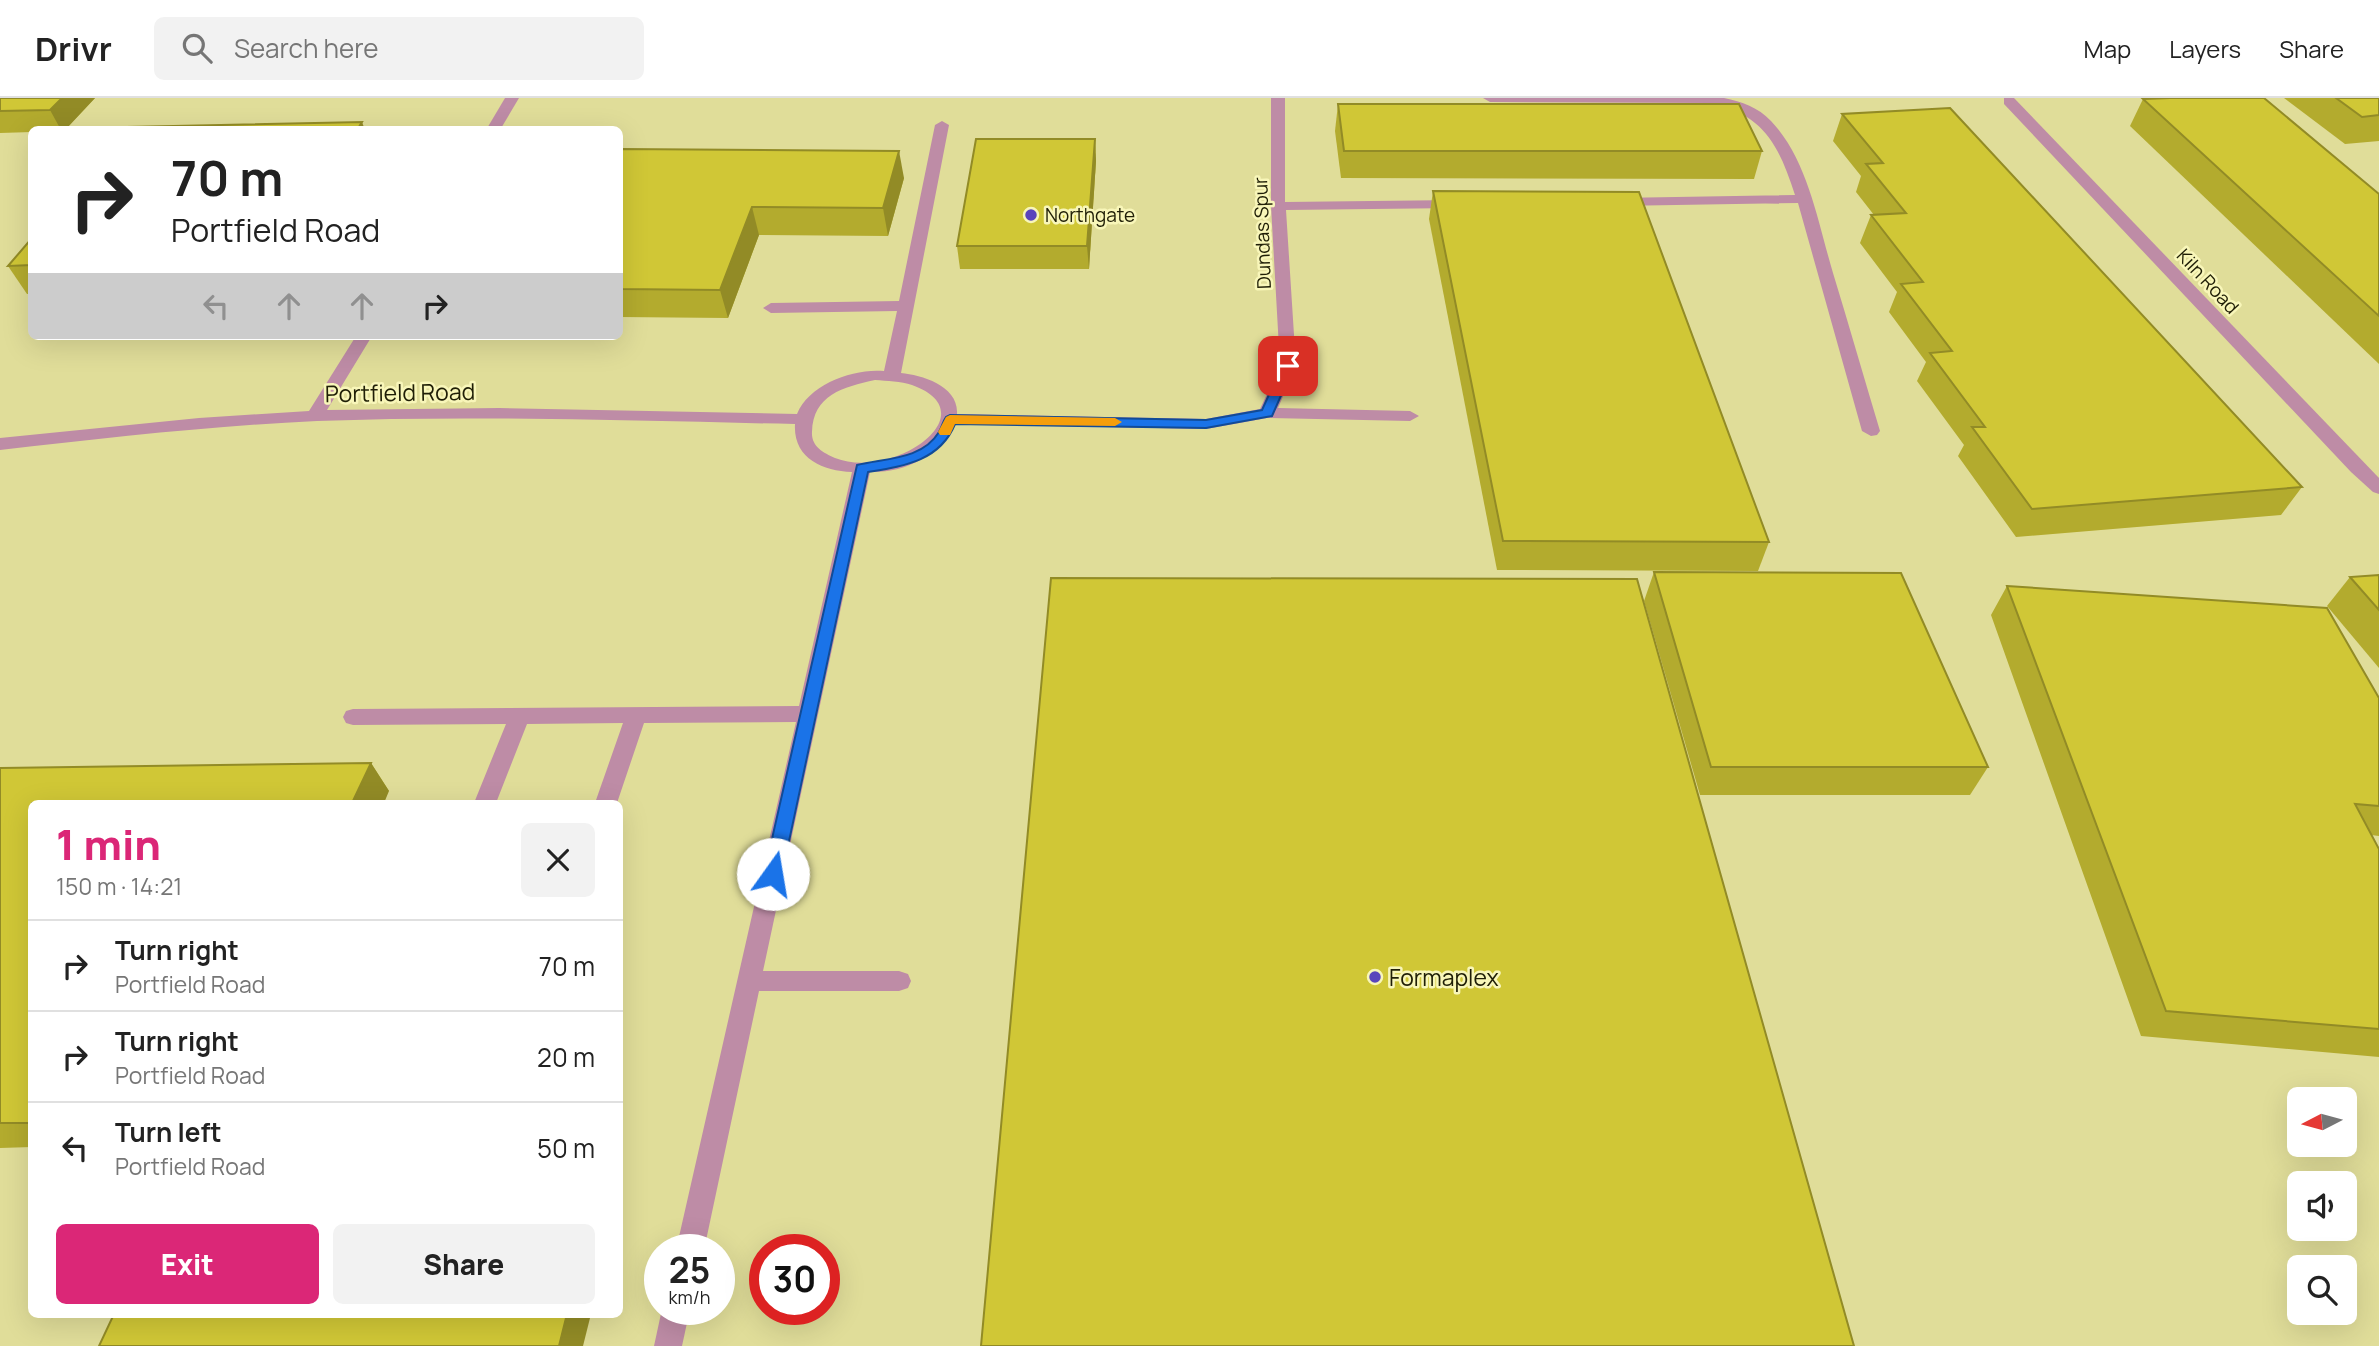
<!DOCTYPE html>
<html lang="en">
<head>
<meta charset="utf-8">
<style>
  :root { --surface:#fff; --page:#f2f2f2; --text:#222; --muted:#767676; --line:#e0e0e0; --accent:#db2777 }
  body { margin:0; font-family:Manrope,sans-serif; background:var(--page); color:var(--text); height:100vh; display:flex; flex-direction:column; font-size:26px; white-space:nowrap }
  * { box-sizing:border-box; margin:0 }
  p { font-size:23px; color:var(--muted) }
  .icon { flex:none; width:38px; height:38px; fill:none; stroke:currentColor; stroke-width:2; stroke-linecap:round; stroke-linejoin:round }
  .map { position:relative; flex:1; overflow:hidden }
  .panel { position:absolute; left:28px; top:702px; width:595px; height:518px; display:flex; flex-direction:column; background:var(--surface); border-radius:10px; box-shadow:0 7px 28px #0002 }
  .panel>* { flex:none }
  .hud { position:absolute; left:28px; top:28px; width:595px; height:214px; border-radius:10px; box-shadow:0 7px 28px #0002; background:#fff; color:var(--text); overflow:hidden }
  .needle { width:46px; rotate:264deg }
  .controls { position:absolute; left:2287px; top:989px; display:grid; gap:14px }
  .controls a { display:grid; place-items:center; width:70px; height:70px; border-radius:10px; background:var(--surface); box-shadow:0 7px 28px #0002; font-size:35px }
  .speed { position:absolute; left:644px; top:1136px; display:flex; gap:14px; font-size:35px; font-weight:700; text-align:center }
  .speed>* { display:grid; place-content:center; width:91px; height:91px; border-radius:50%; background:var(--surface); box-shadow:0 7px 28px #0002; line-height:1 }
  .speed small { font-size:18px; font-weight:400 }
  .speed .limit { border:10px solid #d22; background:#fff; color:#111 }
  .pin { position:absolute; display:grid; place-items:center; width:60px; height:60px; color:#fff; margin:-30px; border-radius:14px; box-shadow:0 4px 10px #0006 }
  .me { position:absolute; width:77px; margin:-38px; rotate:13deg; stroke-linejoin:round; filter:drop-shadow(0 0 5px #0008) }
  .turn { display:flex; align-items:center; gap:24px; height:147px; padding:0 28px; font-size:32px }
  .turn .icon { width:91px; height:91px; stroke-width:2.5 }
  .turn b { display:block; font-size:49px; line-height:60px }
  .lanes { display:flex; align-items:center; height:66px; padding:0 28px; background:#0003; justify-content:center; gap:35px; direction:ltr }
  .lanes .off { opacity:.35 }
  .round { display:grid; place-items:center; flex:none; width:74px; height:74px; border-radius:10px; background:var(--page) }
  .overview { display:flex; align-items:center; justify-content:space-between; height:119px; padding:0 28px }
  h1 { font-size:42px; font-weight:800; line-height:52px; color:var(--accent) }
  .button { display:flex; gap:14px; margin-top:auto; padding:14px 28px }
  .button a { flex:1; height:80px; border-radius:10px; background:var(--accent); color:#fff; font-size:28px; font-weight:800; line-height:80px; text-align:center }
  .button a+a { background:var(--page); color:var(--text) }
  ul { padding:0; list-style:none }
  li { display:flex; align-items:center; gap:21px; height:91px; padding:0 28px; border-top:2px solid var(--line) }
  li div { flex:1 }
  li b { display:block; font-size:26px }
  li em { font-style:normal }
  header { display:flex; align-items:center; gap:42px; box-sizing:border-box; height:98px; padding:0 35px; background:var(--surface); border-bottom:2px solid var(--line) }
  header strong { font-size:33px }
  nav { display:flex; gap:38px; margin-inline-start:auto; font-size:24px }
  .search { width:490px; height:63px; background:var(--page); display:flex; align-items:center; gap:18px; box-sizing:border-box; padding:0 24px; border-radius:10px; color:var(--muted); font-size:26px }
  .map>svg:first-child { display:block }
  .built { fill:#e0dd99; fill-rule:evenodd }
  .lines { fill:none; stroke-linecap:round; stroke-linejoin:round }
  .minor { fill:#be8ca6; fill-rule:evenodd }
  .wall { fill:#b3ab2e }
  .shaded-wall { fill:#928b26 }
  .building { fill:#d0c736; stroke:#928b26; stroke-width:2 }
  .route { fill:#1a73e8; stroke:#114b97; stroke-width:2 }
  .slow { fill:#f59e0b }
  .poi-dot { fill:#5a44bc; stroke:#f8f6b9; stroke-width:2.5 }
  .labels { text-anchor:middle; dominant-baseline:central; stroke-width:5; stroke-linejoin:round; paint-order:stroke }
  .far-poi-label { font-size:19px; fill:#1f1e06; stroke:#f8f6b9; text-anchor:start }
  .far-street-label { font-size:19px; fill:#1f1e06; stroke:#f8f6b9 }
  .street-label { font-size:23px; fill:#1f1e06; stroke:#f8f6b9 }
  .poi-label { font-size:23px; fill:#1f1e06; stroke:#f8f6b9; text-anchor:start }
</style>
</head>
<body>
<header>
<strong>Drivr</strong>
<div class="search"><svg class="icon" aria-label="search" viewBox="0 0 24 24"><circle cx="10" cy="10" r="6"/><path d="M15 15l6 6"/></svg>Search here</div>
<nav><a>Map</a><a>Layers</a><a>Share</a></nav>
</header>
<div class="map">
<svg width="2379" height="1248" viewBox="0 0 2379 1248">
  <rect width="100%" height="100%" fill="#ebe8ac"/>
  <path class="built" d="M0 0H2379V1248H0ZM32 32H620V238H32ZM32 705H620V1216H32ZM2300 1001H2345V1046H2300ZM2300 1085H2345V1130H2300ZM660 1152H719V1211H660ZM765 1152H824V1211H765ZM2300 1169H2345V1214H2300Z"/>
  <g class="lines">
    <g class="minor">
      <polygon points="505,0 519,0 500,32 486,32"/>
      <path d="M1271 0H1285V104L1458 102 1465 106 1458 110 1286 112 1296 268 1278 310 1410 313 1419 318 1410 323 1267 320 1206 331 956 326C939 358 905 375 870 374L763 873H899L908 876 911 883 908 890 899 893H759L704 1152H676L796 624 644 625 617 705H595L623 625 527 626 496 705H474L506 626 353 627 346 625 343 619 346 613 353 611 799 608 852 374C822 373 793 360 795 326 636 323 476 317 317 323 211 328 106 340 0 352V340L199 320 309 313 356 238H372L327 312 499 310 797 316C809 286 854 270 884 273L897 213 771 215 763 210 771 205 899 203 935 27 942 23 949 27 901 275C922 277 959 288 957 316L1206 321 1260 311 1280 268 1271 108ZM875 282C887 283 901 283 912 287 990 315 893 383 835 360 823 355 811 348 812 334 813 297 843 289 875 282Z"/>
      <path d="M1483 0H1724C1742 4 1758 9 1771 23 1808 62 1818 125 1833 175 1849 227 1864 280 1880 333L1877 337 1871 338 1862 333 1798 105 1616 108 1609 104 1616 100 1795 97C1779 48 1765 18 1712 5L1490 4Z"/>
      <polygon points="2004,0 2014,0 2379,380 2379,396 2373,394 2351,374 2004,6"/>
      <polygon points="662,1211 690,1211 682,1248 654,1248"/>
    </g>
  </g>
  <g class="wall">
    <polygon points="0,0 95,0 65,32 32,32 32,34 0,35"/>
    <polygon points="2284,0 2379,0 2379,43 2345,46"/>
    <polygon points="2143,1 2379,96 2379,266 2130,28"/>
    <polygon points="1338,6 1762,53 1754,81 1341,80 1335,33"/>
    <polygon points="1842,16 2302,389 2281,417 2016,439 1958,358 1964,347 1917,283 1926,264 1889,214 1897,194 1860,145 1871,117 1874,117 1856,94 1861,78 1833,43"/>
    <polygon points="1095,41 1096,63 1089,171 960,171 957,148"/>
    <polygon points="620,51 904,80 888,138 759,137 728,220 620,219"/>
    <polygon points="1433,93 1769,444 1758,473 1497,472 1429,121"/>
    <polygon points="32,140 32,196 27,196 8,168"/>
    <polygon points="1654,474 1988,669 1970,697 1700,697 1644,503"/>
    <polygon points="2379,477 2379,570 2327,508 2350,479"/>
    <polygon points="2007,488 2379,600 2379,738 2371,737 2379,751 2379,959 2141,938 1991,517"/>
    <polygon points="371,665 389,693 32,705 32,1049 0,1050 0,670"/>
  </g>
  <g class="shaded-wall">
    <polygon points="62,0 95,0 65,32 61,32 50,12"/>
    <polygon points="362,24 365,32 357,32"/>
    <polygon points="1095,41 1096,63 1089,171 1087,148"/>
    <polygon points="899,53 904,80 888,138 883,110"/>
    <polygon points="752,109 759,137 728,220 720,192"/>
    <polygon points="371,665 389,693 384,705 352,705"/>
    <polygon points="567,1216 591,1216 583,1248 559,1248"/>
  </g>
  <g class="building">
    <polygon points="0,0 62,0 50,12 0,13"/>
    <polygon points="2170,0 2264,0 2379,96 2379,218 2143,1"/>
    <polygon points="2336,0 2379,0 2379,17 2362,19"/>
    <polygon points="1338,6 1739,6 1762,53 1344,53"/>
    <polygon points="1950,10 2302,389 2032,411 1972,329 1985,329 1930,255 1952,253 1901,186 1923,184 1871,117 1906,115 1866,66 1883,65 1842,16"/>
    <polygon points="362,24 357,32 125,32 127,29"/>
    <polygon points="976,41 1095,41 1087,148 957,148"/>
    <polygon points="620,51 899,53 883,110 752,109 720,192 620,191"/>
    <polygon points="1433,93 1639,94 1769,444 1503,443"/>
    <polygon points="32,140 32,167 8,168"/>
    <polygon points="1654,474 1901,475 1988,669 1711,669"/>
    <polygon points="2379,477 2379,512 2350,479"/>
    <polygon points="1051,480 1637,481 1854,1248 981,1248"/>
    <polygon points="2007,488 2327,510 2379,600 2379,708 2355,706 2379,751 2379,931 2166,913"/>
    <polygon points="371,665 352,705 32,705 32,1025 0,1025 0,670"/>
    <polygon points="114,1216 567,1216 559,1248 99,1248"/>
  </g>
  <path class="route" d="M1288 264 1294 268 1272 318 1206 330 955 326C940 363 904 368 868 374L782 776 779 781H767L764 776 857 367C885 360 922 362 939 334 942 329 943 323 946 319L950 317 1206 322 1262 312 1282 268Z"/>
  <polygon class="slow" points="950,317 1115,320 1122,324 1115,328 955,326 950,337 940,337 938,334 946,319"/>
  <g class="poi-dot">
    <circle cx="1031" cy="117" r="7"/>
    <circle cx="1375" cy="879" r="7"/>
  </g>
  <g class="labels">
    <g class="far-poi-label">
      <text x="1045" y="117">Northgate</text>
    </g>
    <g class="far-street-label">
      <text transform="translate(1262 135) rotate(-92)">Dundas Spur</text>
      <text transform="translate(2208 183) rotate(47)">Kiln Road</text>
    </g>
    <g class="street-label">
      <text transform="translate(400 294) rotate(-1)">Portfield Road</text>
    </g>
    <g class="poi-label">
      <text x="1389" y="879">Formaplex</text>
    </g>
  </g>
</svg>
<div class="controls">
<a><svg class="needle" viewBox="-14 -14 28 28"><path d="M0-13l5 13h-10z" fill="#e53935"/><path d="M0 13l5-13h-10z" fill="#767676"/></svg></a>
<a><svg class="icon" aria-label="sound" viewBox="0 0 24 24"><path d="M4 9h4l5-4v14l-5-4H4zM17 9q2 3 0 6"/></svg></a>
<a><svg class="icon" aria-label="search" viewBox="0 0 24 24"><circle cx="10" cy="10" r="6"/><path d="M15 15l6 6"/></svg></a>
</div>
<div class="speed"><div>25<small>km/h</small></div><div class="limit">30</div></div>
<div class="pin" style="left:1288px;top:268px;background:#d93025"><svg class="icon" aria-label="arrive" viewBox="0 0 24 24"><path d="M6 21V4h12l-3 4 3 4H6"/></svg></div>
<svg class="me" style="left:773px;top:776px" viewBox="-20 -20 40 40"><circle r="19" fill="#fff"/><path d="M0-13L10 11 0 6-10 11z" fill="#1a73e8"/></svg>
<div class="hud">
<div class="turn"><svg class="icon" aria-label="right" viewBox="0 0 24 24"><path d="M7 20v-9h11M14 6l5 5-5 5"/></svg><div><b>70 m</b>Portfield Road</div></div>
<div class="lanes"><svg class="icon off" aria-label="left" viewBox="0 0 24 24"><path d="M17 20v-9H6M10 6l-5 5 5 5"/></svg><svg class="icon off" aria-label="ahead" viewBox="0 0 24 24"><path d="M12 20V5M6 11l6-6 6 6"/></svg><svg class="icon off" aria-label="ahead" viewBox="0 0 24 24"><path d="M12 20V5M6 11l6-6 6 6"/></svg><svg class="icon" aria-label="right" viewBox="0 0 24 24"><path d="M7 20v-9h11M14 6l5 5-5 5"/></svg></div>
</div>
<section class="panel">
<div class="overview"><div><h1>1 min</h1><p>150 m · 14:21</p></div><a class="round"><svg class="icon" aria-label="close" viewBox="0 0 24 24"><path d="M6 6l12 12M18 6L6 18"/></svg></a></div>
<ul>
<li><svg class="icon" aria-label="right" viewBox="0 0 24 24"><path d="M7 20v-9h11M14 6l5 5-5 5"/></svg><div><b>Turn right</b><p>Portfield Road</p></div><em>70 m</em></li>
<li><svg class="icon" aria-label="right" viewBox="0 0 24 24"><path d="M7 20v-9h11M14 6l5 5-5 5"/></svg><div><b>Turn right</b><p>Portfield Road</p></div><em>20 m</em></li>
<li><svg class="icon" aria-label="left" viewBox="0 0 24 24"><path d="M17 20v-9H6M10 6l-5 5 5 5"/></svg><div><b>Turn left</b><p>Portfield Road</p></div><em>50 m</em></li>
</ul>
<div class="button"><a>Exit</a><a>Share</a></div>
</section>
</div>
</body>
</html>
